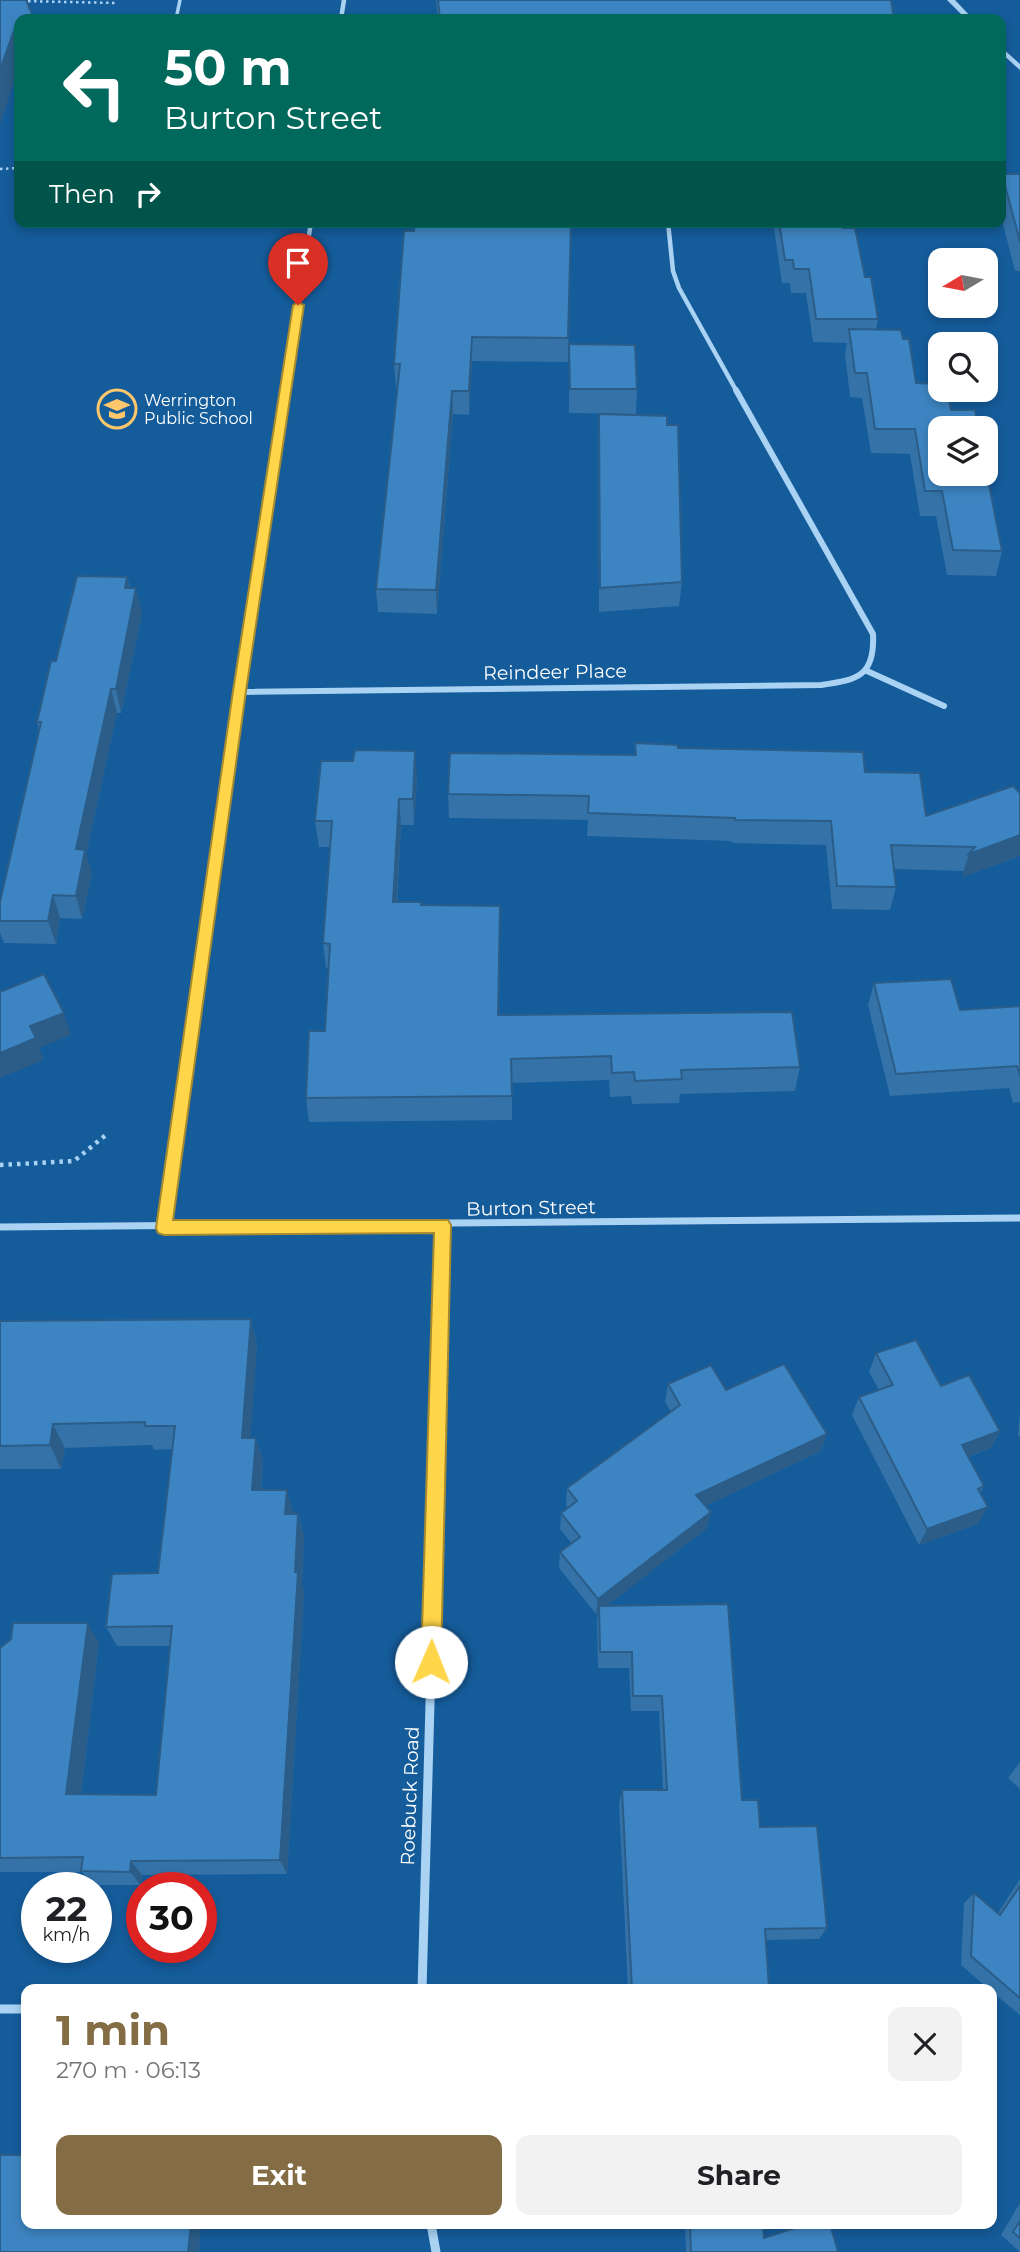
<!DOCTYPE html>
<html lang="en">
<head>
<meta charset="utf-8">
<style>
  :root { --surface:#fff; --page:#f2f2f2; --text:#202124; --muted:#757577; --accent:#846c44 }
  body { margin:0; font-family:Montserrat,sans-serif; background:var(--page); color:var(--text); height:100vh; display:flex; flex-direction:column; font-size:26px; white-space:nowrap }
  * { box-sizing:border-box; margin:0 }
  p { font-size:23px; color:var(--muted) }
  .icon { flex:none; width:38px; height:38px; fill:none; stroke:currentColor; stroke-width:2; stroke-linecap:round; stroke-linejoin:round }
  .map { position:relative; flex:1; overflow:hidden }
  .side { position:absolute; left:21px; top:1984px; width:976px; height:245px; display:flex; flex-direction:column; background:var(--surface); border-radius:14px; box-shadow:0 4px 10px #0003 }
  .side>* { flex:none }
  .guide { position:absolute; left:14px; top:14px; width:992px; height:214px; border-radius:14px; box-shadow:0 4px 10px #0003; background:#00695c; color:#fff; overflow:hidden }
  .needle { width:46px; rotate:260deg }
  .tools { position:absolute; left:928px; top:248px; display:grid; gap:14px }
  .tools a { display:grid; place-items:center; width:70px; height:70px; border-radius:14px; background:var(--surface); box-shadow:0 4px 10px #0003; font-size:35px }
  .speed { position:absolute; left:21px; top:1872px; display:flex; gap:14px; font-size:35px; font-weight:700; text-align:center }
  .speed>* { display:grid; place-content:center; width:91px; height:91px; border-radius:50%; background:var(--surface); box-shadow:0 4px 10px #0003; line-height:1 }
  .speed small { font-size:18px; font-weight:400 }
  .speed .limit { border:10px solid #d22; background:#fff; color:#111 }
  .pin { position:absolute; display:grid; place-items:center; width:60px; height:60px; color:#fff; margin:-72px -30px; border-radius:50% 50% 50% 0; rotate:-45deg; box-shadow:0 0 7px #0007 }
  .pin .icon { rotate:45deg }
  .me { position:absolute; width:77px; margin:-38px; rotate:1deg; stroke-linejoin:round; filter:drop-shadow(0 0 5px #0008) }
  .turn { display:flex; align-items:center; gap:24px; height:147px; padding:0 35px; font-size:32px }
  .turn .icon { width:91px; height:91px; stroke-width:2.5 }
  .turn b { display:block; font-size:49px; line-height:60px }
  .then { display:flex; align-items:center; height:66px; padding:0 35px; background:#0003; gap:14px; font-size:26px }
  .round { display:grid; place-items:center; flex:none; width:74px; height:74px; border-radius:14px; background:var(--page) }
  .head { display:flex; align-items:center; justify-content:space-between; height:119px; padding:0 35px }
  h1 { font-size:42px; font-weight:700; line-height:52px; color:var(--accent) }
  .action { display:flex; gap:14px; margin-top:auto; padding:14px 35px }
  .action a { flex:1; height:80px; border-radius:14px; background:var(--accent); color:#fff; font-size:28px; font-weight:700; line-height:80px; text-align:center }
  .action a+a { background:var(--page); color:var(--text) }
  .map>svg:first-child { display:block }
  .lines { fill:none; stroke-linecap:round; stroke-linejoin:round }
  .path-far1 { stroke:#aad2f3; stroke-width:2.5; stroke-dasharray:2.5 3.5; stroke-linecap:butt }
  .path { stroke:#aad2f3; stroke-width:4.5; stroke-dasharray:3.5 5; stroke-linecap:butt }
  .service { stroke:#aad2f3; stroke-width:3.5 }
  .minor-far3 { stroke:#aad2f3; stroke-width:4.5 }
  .minor-far2 { stroke:#aad2f3; stroke-width:6 }
  .minor-far1 { stroke:#aad2f3; stroke-width:7 }
  .minor { stroke:#aad2f3; stroke-width:9 }
  .tertiary { fill:#aad2f3; fill-rule:evenodd }
  .wall { fill:#3472a7 }
  .shaded-wall { fill:#2b5d88 }
  .building { fill:#3d85c2; stroke:#2b5d88; stroke-width:2 }
  .route { fill:#ffd54a; stroke:#a68a30; stroke-width:2 }
  .labels { text-anchor:middle; dominant-baseline:central; stroke-width:5; stroke-linejoin:round; paint-order:stroke }
  .far-poi-label { font-size:16px; fill:#fff; stroke:#155c9b; text-anchor:start }
  .street-label { font-size:19px; fill:#fff; stroke:#155c9b }
</style>
</head>
<body>
<div class="map">
<svg width="1020" height="2252" viewBox="0 0 1020 2252">
  <rect width="100%" height="100%" fill="#155c9b"/>
  <g class="lines">
    <g class="path-far1">
      <polyline points="22,1 115,3"/>
      <polyline points="0,169 19,168"/>
    </g>
    <polyline class="path" points="0,1165 74,1161 107,1134"/>
    <polyline class="service" points="176,19 180,0"/>
    <g class="minor-far3">
      <polyline points="341,19 344,0"/>
      <polyline points="668,222 673,271 679,288 737,392"/>
      <polyline points="285,392 311,222"/>
    </g>
    <g class="minor-far2">
      <polyline points="867,671 944,706"/>
      <path d="M240 692 821 685C859 680 875 675 873 634L736 390"/>
      <polyline points="213,880 286,390"/>
    </g>
    <g class="minor-far1">
      <polyline points="0,1227 1020,1218"/>
      <polyline points="164,1228 214,878"/>
      <polyline points="436,1490 443,1225"/>
    </g>
    <g class="minor">
      <polyline points="422,1990 436,1489"/>
      <polyline points="0,2009 26,2009"/>
      <polyline points="431,2224 436,2252"/>
    </g>
    <g class="tertiary">
      <polygon points="947,0 955,0 973,19 966,19"/>
      <polygon points="1001,47 1020,64 1020,70 1001,53"/>
    </g>
  </g>
  <g class="wall">
    <polygon points="436,0 891,0 894,19 438,19"/>
    <polygon points="1002,174 1020,174 1020,271 1015,271 1001,216"/>
    <polygon points="571,222 568,362 472,361 469,415 453,414 437,614 378,612 376,589 397,387 396,387 394,364 414,231"/>
    <polygon points="773,222 842,222 843,228 865,277 878,319 876,330 903,339 916,383 951,410 1002,551 996,576 947,575 936,516 920,516 910,454 871,453 862,398 850,397 845,354 847,343 813,342 806,293 791,293 790,283 782,283"/>
    <polygon points="569,344 637,389 636,414 569,413"/>
    <polygon points="599,414 682,582 679,606 599,612 598,439"/>
    <polygon points="127,577 130,588 142,613 121,713 117,713 86,855 92,873 82,919 60,918 56,944 4,943 0,933 0,902 39,731 37,722 56,661"/>
    <polygon points="635,743 678,748 865,772 926,816 1020,793 1020,856 962,877 964,871 894,869 896,887 890,910 832,909 826,845 732,843 731,841 587,836 588,820 449,818 448,794 635,755"/>
    <polygon points="417,777 414,825 401,825 397,902 421,905 500,906 499,1015 800,1067 795,1091 680,1094 679,1103 632,1104 631,1096 610,1097 609,1080 512,1083 512,1120 309,1122 306,1098 325,1031 329,968 326,968 323,943 330,847 319,847 315,821"/>
    <polygon points="874,983 960,1010 1020,1006 1020,1102 1013,1103 1009,1088 890,1096 868,1005"/>
    <polygon points="251,1319 257,1344 250,1438 256,1438 263,1461 261,1490 293,1513 293,1514 298,1514 304,1536 302,1584 304,1593 287,1874 142,1875 141,1885 94,1885 82,1872 0,1872 0,1648 99,1643 81,1794 156,1795 170,1646 117,1646 106,1627 158,1573 172,1449 154,1450 152,1445 65,1448 61,1469 0,1469 0,1321"/>
    <polygon points="876,1353 941,1386 1000,1431 991,1448 968,1457 984,1486 980,1493 978,1524 919,1545 852,1415 859,1397 879,1390 869,1372"/>
    <polygon points="668,1384 726,1390 827,1434 821,1451 705,1506 707,1528 606,1606 742,1800 827,1928 819,1939 766,1940 769,1987 767,1990 628,1990 619,1804 622,1790 663,1790 659,1711 631,1711 629,1668 598,1668 597,1623 598,1612 596,1614 559,1568 560,1552 572,1544 560,1529 561,1513 568,1508 566,1505 567,1488 671,1412 665,1402"/>
    <polygon points="1020,1412 1020,1437 1018,1436"/>
    <polygon points="1020,1762 1020,1789 1008,1778"/>
    <polygon points="1020,1879 1020,2015 992,1992 992,1990 990,1990 961,1965 964,1903 974,1893 998,1913"/>
    <polygon points="1020,2203 1020,2252 1001,2235"/>
    <polygon points="685,2224 763,2224 764,2238 838,2252 686,2252"/>
  </g>
  <g class="shaded-wall">
    <polygon points="19,24 19,67 0,125 0,70 16,25"/>
    <polygon points="472,337 472,361 469,415 469,391"/>
    <polygon points="452,391 453,414 437,614 436,590"/>
    <polygon points="127,577 132,601 125,588"/>
    <polygon points="136,588 142,613 121,713 116,689"/>
    <polygon points="111,689 117,713 86,855 92,873 82,919 76,896 76,849"/>
    <polygon points="415,751 417,777 414,825 413,799"/>
    <polygon points="399,799 401,825 395,927 393,902"/>
    <polygon points="1020,835 1020,856 962,877 969,854"/>
    <polygon points="53,895 60,918 56,944 48,921"/>
    <polygon points="64,1013 71,1035 39,1048 44,1060 0,1078 0,1053 30,1026"/>
    <polygon points="251,1319 257,1344 249,1461 242,1438"/>
    <polygon points="53,1424 65,1448 61,1469 50,1445"/>
    <polygon points="1000,1431 991,1448 953,1462 962,1445"/>
    <polygon points="827,1434 821,1451 693,1512 696,1495"/>
    <polygon points="256,1438 263,1461 259,1513 252,1490"/>
    <polygon points="287,1490 293,1513 291,1535 285,1514"/>
    <polygon points="988,1507 978,1524 919,1545 927,1529"/>
    <polygon points="711,1512 707,1528 599,1612 599,1606 598,1612 596,1614 598,1599"/>
    <polygon points="298,1514 304,1536 302,1584 304,1593 287,1874 280,1860"/>
    <polygon points="88,1623 99,1643 79,1810 66,1794"/>
    <polygon points="131,1861 142,1875 141,1885 130,1872"/>
    <polygon points="191,2224 201,2224 199,2252 188,2252"/>
  </g>
  <g class="building">
    <polygon points="0,0 26,0 34,19 19,19 19,24 16,25 0,70"/>
    <polygon points="438,0 891,0 894,19 440,19"/>
    <polygon points="1002,174 1020,174 1020,242"/>
    <polygon points="415,222 571,222 568,338 472,337 469,391 452,391 436,590 376,589 400,364 394,364 404,231 414,231"/>
    <polygon points="779,222 842,222 843,228 855,228 865,277 871,277 878,319 816,319 809,269 794,269 793,260 785,260"/>
    <polygon points="849,329 901,330 903,339 909,339 916,383 940,384 940,390 947,390 951,410 975,410 978,429 940,429 940,474 985,474 985,464 1002,551 953,550 942,491 925,491 915,429 875,429 867,373 855,373"/>
    <polygon points="569,344 635,345 637,389 570,389"/>
    <polygon points="599,414 667,416 667,425 678,425 682,582 600,588"/>
    <polygon points="77,576 127,577 125,588 136,588 116,689 111,689 76,849 85,850 76,896 53,895 48,921 0,921 0,902 41,722 37,722 51,661 56,661"/>
    <polygon points="635,743 678,745 678,748 863,752 865,772 920,773 926,816 1013,786 1020,793 1020,835 969,854 975,847 891,845 896,887 837,886 831,821 735,820 735,818 588,813 589,796 448,794 450,753 636,755"/>
    <polygon points="355,750 415,751 413,799 399,799 393,902 421,902 421,905 500,906 498,1015 792,1012 800,1067 681,1070 682,1079 635,1081 634,1072 612,1073 611,1056 511,1059 512,1096 306,1098 309,1031 325,1031 330,944 323,943 332,821 315,821 321,761 353,761"/>
    <polygon points="44,974 64,1013 30,1026 36,1038 0,1053 0,992"/>
    <polygon points="951,979 960,1010 1020,1006 1020,1075 1017,1066 896,1074 874,983"/>
    <polygon points="251,1319 242,1438 256,1438 252,1490 287,1490 285,1514 298,1514 295,1572 298,1572 280,1860 131,1861 130,1872 81,1871 83,1857 0,1858 0,1648 11,1639 13,1623 88,1623 66,1794 156,1795 172,1626 106,1627 112,1574 158,1573 175,1426 145,1426 145,1422 53,1424 50,1445 0,1446 0,1321"/>
    <polygon points="916,1340 941,1386 969,1375 1000,1431 962,1445 984,1486 978,1489 988,1507 927,1529 859,1397 893,1385 876,1353"/>
    <polygon points="784,1364 827,1434 696,1495 711,1512 598,1599 560,1552 580,1537 561,1513 577,1501 567,1488 680,1405 668,1384 711,1365 726,1390"/>
    <polygon points="728,1604 742,1800 758,1800 760,1827 817,1826 827,1928 765,1929 769,1987 730,1987 730,1990 632,1990 622,1790 667,1790 662,1696 633,1696 632,1652 600,1652 599,1606"/>
    <polygon points="1020,1886 1020,1998 971,1956 974,1893 1000,1915"/>
    <polygon points="0,2155 26,2155 26,2224 191,2224 188,2252 0,2252"/>
    <polygon points="1020,2221 1020,2238 1013,2232"/>
    <polygon points="690,2224 763,2224 764,2238 807,2224 830,2224 838,2252 691,2252"/>
  </g>
  <polygon class="route" points="298,302 304,305 246,691 173,1220 448,1220 451,1225 441,1662 438,1669 431,1672 424,1669 421,1662 434,1233 164,1235 158,1233 156,1228 233,691 293,305"/>
  <defs>
    <symbol id="school-ring" viewBox="-11 -11 22 22"><circle r="9.5" fill="#155c9b" stroke="#ffc76c" stroke-width="1.5"/><path d="M0-5L7-2L0 1L-7-2ZM-4 1L0 2.5L4 1V4Q0 6-4 4Z" fill="#ffc76c"/></symbol>
  </defs>
  <g fill-rule="evenodd">
    <use href="#school-ring" x="95" y="387" width="44" height="44"/>
  </g>
  <g class="labels">
    <g class="far-poi-label">
      <text x="144" y="400">Werrington<tspan x="144" dy="18">Public School</tspan></text>
    </g>
    <g class="street-label">
      <text transform="translate(555 672) rotate(-1)">Reindeer Place</text>
      <text transform="translate(531 1208) rotate(-1)">Burton Street</text>
      <text transform="translate(410 1796) rotate(-88)">Roebuck Road</text>
    </g>
  </g>
</svg>
<div class="tools">
<a><svg class="needle" viewBox="-14 -14 28 28"><path d="M0-13l5 13h-10z" fill="#e53935"/><path d="M0 13l5-13h-10z" fill="#757577"/></svg></a>
<a><svg class="icon" aria-label="search" viewBox="0 0 24 24"><circle cx="10" cy="10" r="6"/><path d="M15 15l6 6"/></svg></a>
<a><svg class="icon" aria-label="layers" viewBox="0 0 24 24"><path d="M12 4l9 5-9 5-9-5zM3 14l9 5 9-5"/></svg></a>
</div>
<div class="speed"><div>22<small>km/h</small></div><div class="limit">30</div></div>
<div class="pin" style="left:298px;top:305px;background:#d93025"><svg class="icon" aria-label="arrive" viewBox="0 0 24 24"><path d="M6 21V4h12l-3 4 3 4H6"/></svg></div>
<svg class="me" style="left:431px;top:1662px" viewBox="-20 -20 40 40"><circle r="19" fill="#fff"/><path d="M0-13L10 11 0 6-10 11z" fill="#ffd54a"/></svg>
<div class="guide">
<div class="turn"><svg class="icon" aria-label="left" viewBox="0 0 24 24"><path d="M17 20v-9H6M10 6l-5 5 5 5"/></svg><div><b>50 m</b>Burton Street</div></div>
<div class="then">Then<svg class="icon" aria-label="right" viewBox="0 0 24 24"><path d="M7 20v-9h11M14 6l5 5-5 5"/></svg></div>
</div>
<section class="side">
<div class="head"><div><h1>1 min</h1><p>270 m · 06:13</p></div><a class="round"><svg class="icon" aria-label="close" viewBox="0 0 24 24"><path d="M6 6l12 12M18 6L6 18"/></svg></a></div>
<div class="action"><a>Exit</a><a>Share</a></div>
</section>
</div>
</body>
</html>
